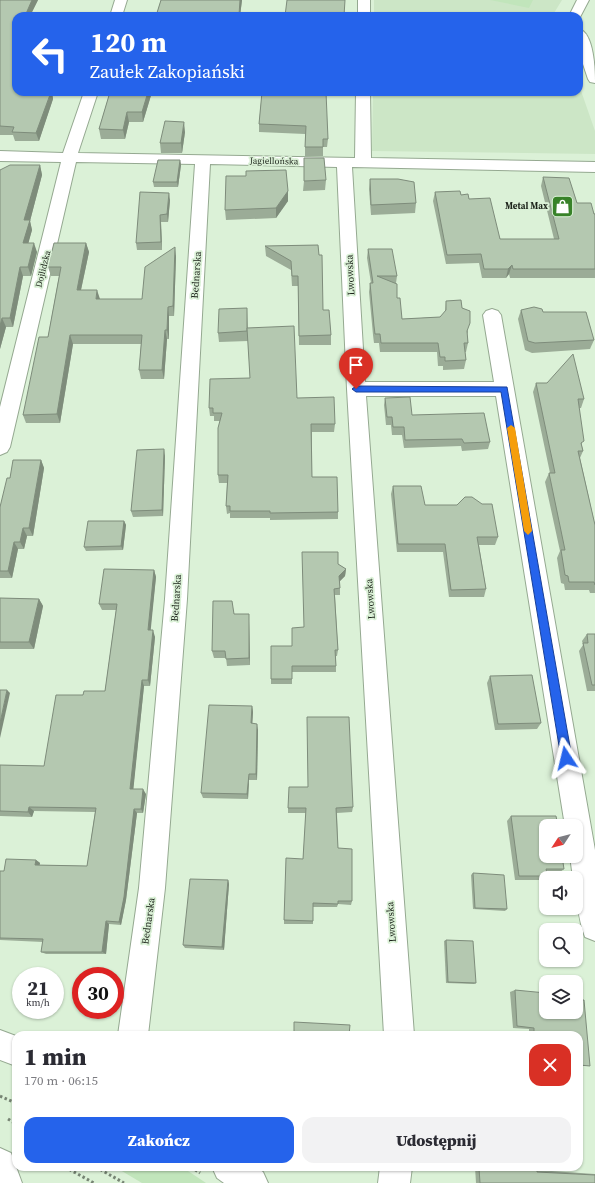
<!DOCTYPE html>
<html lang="pl">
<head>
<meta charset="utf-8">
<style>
  :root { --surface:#fff; --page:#f2f2f3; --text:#2b2b33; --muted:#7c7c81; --accent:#2563eb }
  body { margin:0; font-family:"Source Serif 4",serif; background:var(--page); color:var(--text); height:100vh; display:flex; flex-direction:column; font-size:15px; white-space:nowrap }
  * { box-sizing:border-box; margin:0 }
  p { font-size:13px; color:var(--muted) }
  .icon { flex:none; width:22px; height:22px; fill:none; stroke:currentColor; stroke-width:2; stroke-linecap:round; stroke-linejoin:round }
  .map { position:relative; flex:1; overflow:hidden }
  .drawer { position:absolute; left:12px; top:1031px; width:571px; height:140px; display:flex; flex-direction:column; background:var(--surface); border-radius:12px; box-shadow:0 1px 3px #0004 }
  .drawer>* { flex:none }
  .guide { position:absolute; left:12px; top:12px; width:571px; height:84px; border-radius:12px; box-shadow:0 1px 3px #0004; background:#2563eb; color:#fff; overflow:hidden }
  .needle { width:26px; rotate:234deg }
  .buttons { position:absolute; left:539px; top:819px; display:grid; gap:8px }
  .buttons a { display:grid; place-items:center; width:44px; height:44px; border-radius:8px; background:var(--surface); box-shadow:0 1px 3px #0004; font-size:20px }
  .speed { position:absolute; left:12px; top:967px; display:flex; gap:8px; font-size:20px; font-weight:700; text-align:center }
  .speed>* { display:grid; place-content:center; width:52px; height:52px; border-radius:50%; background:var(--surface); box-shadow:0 1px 3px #0004; line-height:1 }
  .speed small { font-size:10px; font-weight:400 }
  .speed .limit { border:6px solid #d22; background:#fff; color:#111 }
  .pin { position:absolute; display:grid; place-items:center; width:34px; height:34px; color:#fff; margin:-41px -17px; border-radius:50% 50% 50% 0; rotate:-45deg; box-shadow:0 0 4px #0007 }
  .pin .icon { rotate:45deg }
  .me { position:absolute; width:44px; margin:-22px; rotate:350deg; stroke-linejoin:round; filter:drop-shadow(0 0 3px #0008) }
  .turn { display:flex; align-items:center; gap:14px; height:84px; padding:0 12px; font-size:18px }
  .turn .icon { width:52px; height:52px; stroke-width:2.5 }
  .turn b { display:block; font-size:28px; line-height:34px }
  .round { display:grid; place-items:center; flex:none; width:42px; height:42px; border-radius:12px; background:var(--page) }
  .head { display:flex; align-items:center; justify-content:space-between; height:68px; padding:0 12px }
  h1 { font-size:24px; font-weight:800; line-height:30px }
  .cta { display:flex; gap:8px; margin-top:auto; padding:8px 12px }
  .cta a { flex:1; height:46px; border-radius:12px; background:var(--accent); color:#fff; font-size:16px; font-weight:800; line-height:46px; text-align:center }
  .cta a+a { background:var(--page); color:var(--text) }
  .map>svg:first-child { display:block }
  .built { fill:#cce6c6 }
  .green { fill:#c1e5bb }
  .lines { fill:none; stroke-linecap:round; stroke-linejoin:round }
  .minor-casing { stroke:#95a991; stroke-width:2 }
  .path { stroke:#768473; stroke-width:3; stroke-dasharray:2.5 2.5; stroke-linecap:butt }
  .minor { fill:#fff; fill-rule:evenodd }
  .wall { fill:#9bac97 }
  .shaded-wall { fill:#7e8c7b }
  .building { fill:#b4c8b0; stroke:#7e8c7b }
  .route { fill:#2563eb; stroke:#184099 }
  .slow { fill:#f59e0b }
  .labels { text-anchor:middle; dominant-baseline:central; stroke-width:3.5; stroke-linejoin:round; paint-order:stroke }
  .far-street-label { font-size:9px; fill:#1d241b; stroke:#dbf1d7 }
  .far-poi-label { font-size:9px; font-weight:bold; fill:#1d241b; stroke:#dbf1d7; text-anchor:end }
  .street-label { font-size:10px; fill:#1d241b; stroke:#dbf1d7 }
</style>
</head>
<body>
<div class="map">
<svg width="595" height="1183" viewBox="0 0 595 1183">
  <rect width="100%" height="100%" fill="#dbf1d7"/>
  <g class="built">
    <polygon points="374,0 562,0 554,13 555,16 374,16"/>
    <polygon points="579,85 595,131 595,154 372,151 373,92 579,92"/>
  </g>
  <g class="green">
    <polygon points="490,0 533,0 529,8"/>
    <polygon points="115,1167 182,1167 206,1183 142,1183"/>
  </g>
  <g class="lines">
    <defs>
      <g id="minor">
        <polygon points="115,0 127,0 122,16 110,16"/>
        <rect x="358" y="0" width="12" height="16"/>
        <polygon points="577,0 589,0 579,19 579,16 569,16"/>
        <path d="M579 29C594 33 595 70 595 83L590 82 588 79 579 52Z"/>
        <path d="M84 92H98L78 153 355 158 356 92H370L371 158 595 162V172L352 167 365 382H494L483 315 486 311 492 309 498 311 501 315 595 850V941L585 937C578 918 576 898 576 878H573L570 856H576V826H565L496 396H366L414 1035H384L347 389 337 167 210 164 187 599 165 888 148 1035H118L139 888 165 599 195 164 76 162 10 447 7 452 0 455V407L61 162 0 161V151L63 153Z"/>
        <polygon points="0,1030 16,1036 16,1066 0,1060"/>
        <polygon points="0,1148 11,1153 22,1183 0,1183"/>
        <polygon points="212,1167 256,1167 263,1172 268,1183 224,1183 217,1178"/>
        <polygon points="380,1167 412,1167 410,1183 378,1183"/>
      </g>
    </defs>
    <use href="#minor" class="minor-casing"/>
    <g class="path">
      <polyline points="0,1096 16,1103"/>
      <polyline points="8,1119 16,1124"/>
      <polyline points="65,1167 94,1183"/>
      <polyline points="96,1167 124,1183"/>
      <polyline points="191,1167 200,1173"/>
    </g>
    <use href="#minor" class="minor"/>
  </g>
  <g class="wall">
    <polygon points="0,0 38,0 30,16 16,92 52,92 53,99 39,141 15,141 13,135 0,135"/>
    <polygon points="161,0 242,0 240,16 156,16"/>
    <polygon points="110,92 152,92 143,122 129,122 125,139 101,139 99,129"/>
    <polygon points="262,92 328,139 327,147 323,147 323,156 305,156 305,134 259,132 259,124"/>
    <polygon points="185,132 182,153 161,153 160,143"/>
    <polygon points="180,160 181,165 178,187 154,187 153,182"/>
    <polygon points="40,165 42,175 30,221 32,230 28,243 37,252 31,276 23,276 13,327 6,327 0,349 0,170"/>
    <polygon points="543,177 577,203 595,214 595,278 510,278 509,274 506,278 482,278 479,263 446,264 433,201 435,192 461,195 469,199 500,239 554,239 541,186"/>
    <polygon points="370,179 416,203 415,213 371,215 369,189"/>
    <polygon points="326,180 325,190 303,191 304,181"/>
    <polygon points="288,191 288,201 276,218 226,220 225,210"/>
    <polygon points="170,200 168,222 161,222 162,250 137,250 136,243"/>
    <polygon points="86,243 89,252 81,290 100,299 142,299 176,256 174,316 169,316 169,339 167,339 164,379 141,379 139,370 141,344 73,344 60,423 26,423 23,415 48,337 59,276 51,276 48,267"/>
    <polygon points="318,245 323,310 331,335 331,345 299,345 298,286 292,286 291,270 266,256 265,246"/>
    <polygon points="368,249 397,276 396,283 397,298 402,319 440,317 445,312 446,301 462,308 468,332 467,334 468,343 466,352 465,352 466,360 464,369 443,370 443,366 438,366 437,352 380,352 379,343 374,343 373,335 369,292 370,283 371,283 367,258"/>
    <polygon points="247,308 248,328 297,398 335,424 334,432 312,432 312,477 338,512 338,519 270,520 270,518 230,518 230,513 227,514 226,506 227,483 219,483 218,475 220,421 214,421 214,416 210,416 209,408 250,378 248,341 219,342 218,333"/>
    <polygon points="521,310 543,312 594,340 590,349 532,353 525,350 518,319"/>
    <polygon points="536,383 584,399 581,408 579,408 582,446 583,451 580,458 595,525 595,593 590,593 589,590 565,590 564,584 561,583 557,558 560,551 545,482 549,473 550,473 533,392"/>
    <polygon points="385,398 412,415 490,442 488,449 462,451 461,446 404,448 402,435 392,435 391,425 386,425 384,405"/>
    <polygon points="165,456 163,516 133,517 131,511"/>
    <polygon points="41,460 44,468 33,536 27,536 24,549 18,549 12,578 0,578 0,507 10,478"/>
    <polygon points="393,486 425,505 457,505 498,537 495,545 479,545 486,589 484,597 449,597 443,552 397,552 391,494"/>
    <polygon points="124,521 126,525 123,550 86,551 84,547"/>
    <polygon points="338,564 346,569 345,576 340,581 340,595 335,595 338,650 337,656 336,656 336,672 292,672 292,684 271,684 271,679 292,646 304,627"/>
    <polygon points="154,570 156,577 150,630 155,637 150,686 144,686 133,789 146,794 143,813 137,813 126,900 121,925 109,924 106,954 46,954 41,952 43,942 0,940 0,871 4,871 36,860 40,863 39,865 87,866 95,812 34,811 32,817 0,816 0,765 44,766 83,695 105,691 116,610 102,610 99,604"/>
    <polygon points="0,598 39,599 43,606 34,649 0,649"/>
    <polygon points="234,614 249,621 250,665 227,666 226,658 214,658 212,651"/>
    <polygon points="587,634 595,634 595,691 587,691 579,651 583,645 582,641"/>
    <polygon points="490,676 541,723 537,729 495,730 487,683"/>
    <polygon points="252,706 253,712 252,723 258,730 257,780 249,780 248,799 203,798 201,793"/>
    <polygon points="353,807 352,812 337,813 338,848 352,901 351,905 338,904 337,907 313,907 313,924 284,924 284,920 303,859 306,813 288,813 288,808"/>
    <polygon points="511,816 564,869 559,873 547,873 548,876 543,880 515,880 507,821"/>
    <polygon points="473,873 507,909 505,911 473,909 471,875"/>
    <polygon points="228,880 229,884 224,950 185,948 183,945"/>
    <polygon points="446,940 476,983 474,984 446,983 444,941"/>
    <polygon points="515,990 579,1000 590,1066 579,1066 579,1035 529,1035 529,1029 513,1028 510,992"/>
    <polygon points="475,1167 537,1167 537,1170 595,1174 595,1183 476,1183"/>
  </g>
  <g class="shaded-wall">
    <polygon points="32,0 38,0 30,16 25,16"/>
    <polygon points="240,0 242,0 240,16 239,16"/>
    <polygon points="51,92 52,92 53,99 39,141 36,133"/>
    <polygon points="148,92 152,92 143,122 142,112"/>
    <polygon points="127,112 129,122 125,139 123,130"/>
    <polygon points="184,122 185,132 182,153 181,143"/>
    <polygon points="180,160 181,165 178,187 177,182"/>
    <polygon points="40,165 42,175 30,221 32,230 26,252 23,243 24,220"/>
    <polygon points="288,191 288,201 276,218 276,208"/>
    <polygon points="169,193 170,200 168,222 167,214"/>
    <polygon points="160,215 161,222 162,250 161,242"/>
    <polygon points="34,243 37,252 31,276 28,267"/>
    <polygon points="86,243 89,252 79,299 77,290"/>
    <polygon points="175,247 176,256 174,316 173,306"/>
    <polygon points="512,265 509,274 506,278 508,269"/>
    <polygon points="20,267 23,276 13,327 10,318"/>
    <polygon points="97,290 100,299 96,299"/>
    <polygon points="168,307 169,316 169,339 167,330"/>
    <polygon points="2,318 6,327 0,349 0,326"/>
    <polygon points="165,330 167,339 164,379 162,370"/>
    <polygon points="70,335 73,344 60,423 57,414"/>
    <polygon points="164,449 165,456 163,516 162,510"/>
    <polygon points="41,460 44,468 33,536 29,528"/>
    <polygon points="124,521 126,525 123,550 121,546"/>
    <polygon points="23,528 27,536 24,549 20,542"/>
    <polygon points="14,542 18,549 12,578 8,571"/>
    <polygon points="346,569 345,576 339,582 339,576"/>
    <polygon points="154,570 156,577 150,637 148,630"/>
    <polygon points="39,599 43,606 34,649 29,642"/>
    <polygon points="249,614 249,621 250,665 249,658"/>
    <polygon points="153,630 155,637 150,686 148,680"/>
    <polygon points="142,680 144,686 133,793 130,789"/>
    <polygon points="7,690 10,693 0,738 0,723"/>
    <polygon points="252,706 253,712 252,730 251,723"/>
    <polygon points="257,724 258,730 257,780 256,774"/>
    <polygon points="249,774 249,780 248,799 247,794"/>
    <polygon points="143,789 146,794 143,813 141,809"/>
    <polygon points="29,807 34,811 32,817 28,812"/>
    <polygon points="134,809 137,813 126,900 121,925 119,922"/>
    <polygon points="36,860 40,863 39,868 35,865"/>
    <polygon points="228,880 229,884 224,950 222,947"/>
    <polygon points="106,921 109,924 106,954 102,952"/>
  </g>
  <g class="building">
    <polygon points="0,0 32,0 25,16 29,16 16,16 16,92 51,92 36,133 12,132 14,127 0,126"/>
    <polygon points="161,0 240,0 239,15 187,15 187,16 156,16"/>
    <polygon points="287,0 345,0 344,16 285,16"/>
    <polygon points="110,92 148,92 142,112 127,112 123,130 99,129"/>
    <polygon points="262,92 326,92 328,139 323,139 323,147 305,147 306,126 259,124"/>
    <polygon points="165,121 184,122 181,143 160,143"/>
    <polygon points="304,158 324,158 326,180 304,181"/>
    <polygon points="158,160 180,160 177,182 153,182"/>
    <polygon points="10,165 40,165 24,220 30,220 23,243 34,243 28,267 20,267 10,318 2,318 0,326 0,170"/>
    <polygon points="286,170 288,191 276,208 225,210 226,176 246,176 246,171"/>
    <polygon points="543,177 569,178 577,203 591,203 594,214 595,214 595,269 513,269 512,265 508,269 484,269 481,254 447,255 435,192 460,191 461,195 468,194 469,199 490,198 500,239 559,239"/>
    <polygon points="370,179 398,179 414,182 416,203 371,205"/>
    <polygon points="140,192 169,193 167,214 160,215 161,242 136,243"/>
    <polygon points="54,243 86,243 77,290 97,290 96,299 142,299 145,267 175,247 173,306 168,307 167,330 165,330 162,370 139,370 142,335 70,335 57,414 23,415 39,337 48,337 61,267 48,267"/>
    <polygon points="318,245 319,255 322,255 323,310 329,310 331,335 299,336 298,276 292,276 291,261 265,246"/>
    <polygon points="368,249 392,249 397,276 377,276 397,284 397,298 400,298 402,319 440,317 446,310 446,301 461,300 462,308 470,311 470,323 467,331 468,343 464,343 466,360 445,361 445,357 440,357 438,343 381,343 380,334 375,334 374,326 370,283 373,283"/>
    <polygon points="534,307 542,309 543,312 586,312 594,340 535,343 528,341 521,310"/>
    <polygon points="247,308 247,331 218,333 219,309"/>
    <polygon points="294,326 297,398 334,397 335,424 311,424 312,477 337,477 338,512 270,513 270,511 230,511 230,506 226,506 228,475 218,475 218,428 222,413 213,413 213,408 209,408 210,379 250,378 247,328"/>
    <polygon points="573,354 584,399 578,399 584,441 581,443 583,451 578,451 595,525 595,585 594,582 569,582 568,576 565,575 561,550 565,550 549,473 555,473 536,383 547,383"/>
    <polygon points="410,397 412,415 484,413 490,442 464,443 462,439 405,440 404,427 393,427 392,417 387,417 385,398"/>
    <polygon points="164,449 162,510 131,511 137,450"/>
    <polygon points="13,460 41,460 29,528 23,528 20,542 14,542 8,571 0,571 0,507 7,478 10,478"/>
    <polygon points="393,486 421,486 425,505 457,505 465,497 472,497 482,504 492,504 498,537 477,537 486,589 451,590 445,544 398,544"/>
    <polygon points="88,521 124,521 121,546 84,547"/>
    <polygon points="302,552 338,552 338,564 346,569 339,576 340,588 334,589 338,650 335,650 336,666 292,666 292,679 271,679 271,646 292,646 292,628 304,627"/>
    <polygon points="104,569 154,570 148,630 153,630 148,680 142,680 130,789 143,789 141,809 134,809 124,897 119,922 106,921 102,952 41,952 43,939 0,938 0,871 4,871 6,859 36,860 35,865 87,866 96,808 29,807 28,812 0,811 0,765 44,766 56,695 83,695 84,691 105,691 117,604 99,604"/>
    <polygon points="0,598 39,599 29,642 0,642"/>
    <polygon points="213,601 232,601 234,614 249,614 249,658 226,659 225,651 212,651"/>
    <polygon points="587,634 595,634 595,685 592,685 583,643 588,643"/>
    <polygon points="532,675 541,723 498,724 490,676"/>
    <polygon points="0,690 7,690 0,723"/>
    <polygon points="209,705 252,706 251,723 257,724 256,774 249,774 247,794 201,793"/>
    <polygon points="307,717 349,717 353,807 336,808 338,848 352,849 352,901 338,901 338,904 313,903 313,921 284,920 286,858 303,859 306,808 288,808 289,787 308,787"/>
    <polygon points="511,816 556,816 558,826 546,826 546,856 562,856 564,869 546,869 548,876 519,876"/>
    <polygon points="473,873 504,875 507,909 475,908"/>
    <polygon points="190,879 228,880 222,947 183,945"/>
    <polygon points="446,940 473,941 476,983 448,982"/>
    <polygon points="576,983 577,983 579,1000 584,1000 590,1066 579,1065 579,1035 534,1035 534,1028 517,1026 515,990 546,993 546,1012 576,1012"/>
    <polygon points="294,1022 350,1025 349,1035 294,1035"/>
    <polygon points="498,1167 537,1167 537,1172 595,1175 595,1183 480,1183 479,1168 498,1169"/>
  </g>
  <polygon class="route" points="356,386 507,387 572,758 570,762 566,763 563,762 561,758 501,392 356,392 352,389"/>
  <polygon class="slow" points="511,425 515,428 532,531 528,535 524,531 507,428"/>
  <defs>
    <symbol id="shop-square" viewBox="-11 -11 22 22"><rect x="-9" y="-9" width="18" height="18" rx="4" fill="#388229" stroke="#dbf1d7"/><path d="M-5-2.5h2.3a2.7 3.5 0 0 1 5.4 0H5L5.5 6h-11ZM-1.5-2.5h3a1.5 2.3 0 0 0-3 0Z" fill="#fff"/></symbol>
  </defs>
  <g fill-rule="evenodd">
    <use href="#shop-square" x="550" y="194" width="25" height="25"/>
  </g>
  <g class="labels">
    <g class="far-street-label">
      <text transform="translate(274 161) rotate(1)">Jagiellońska</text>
      <text transform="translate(43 269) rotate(-76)">Dojlidzka</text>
    </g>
    <g class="far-poi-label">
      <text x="548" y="206">Metal Max</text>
    </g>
    <g class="street-label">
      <text transform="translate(196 275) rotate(-86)">Bednarska</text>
      <text transform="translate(350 275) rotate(-93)">Lwowska</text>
      <text transform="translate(176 598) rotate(-86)">Bednarska</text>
      <text transform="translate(370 599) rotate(-94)">Lwowska</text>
      <text transform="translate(148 921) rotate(-82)">Bednarska</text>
      <text transform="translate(391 922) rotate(-94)">Lwowska</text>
    </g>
  </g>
</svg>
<div class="buttons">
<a><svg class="needle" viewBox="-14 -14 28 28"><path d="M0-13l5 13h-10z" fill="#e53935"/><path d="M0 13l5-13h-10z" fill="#7c7c81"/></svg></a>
<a><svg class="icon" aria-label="sound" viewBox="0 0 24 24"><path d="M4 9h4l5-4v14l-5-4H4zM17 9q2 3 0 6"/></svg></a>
<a><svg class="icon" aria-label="search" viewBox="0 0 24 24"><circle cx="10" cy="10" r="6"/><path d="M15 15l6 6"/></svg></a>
<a><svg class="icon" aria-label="layers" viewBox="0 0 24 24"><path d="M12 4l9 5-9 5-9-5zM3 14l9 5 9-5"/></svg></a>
</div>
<div class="speed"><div>21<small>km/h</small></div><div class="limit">30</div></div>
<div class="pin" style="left:356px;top:389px;background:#d93025"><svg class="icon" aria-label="arrive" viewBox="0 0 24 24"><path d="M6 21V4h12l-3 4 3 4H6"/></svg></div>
<svg class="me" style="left:566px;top:758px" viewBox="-20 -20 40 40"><path d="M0-17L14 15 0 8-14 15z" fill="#2563eb" stroke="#fff" stroke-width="4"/></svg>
<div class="guide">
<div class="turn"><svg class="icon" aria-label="left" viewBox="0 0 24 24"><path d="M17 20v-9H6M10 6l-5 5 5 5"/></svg><div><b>120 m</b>Zaułek Zakopiański</div></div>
</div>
<section class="drawer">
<div class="head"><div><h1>1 min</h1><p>170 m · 06:15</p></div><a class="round" style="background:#d93025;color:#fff"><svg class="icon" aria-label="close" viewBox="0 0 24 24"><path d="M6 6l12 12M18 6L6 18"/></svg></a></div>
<div class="cta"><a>Zakończ</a><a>Udostępnij</a></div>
</section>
</div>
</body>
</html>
